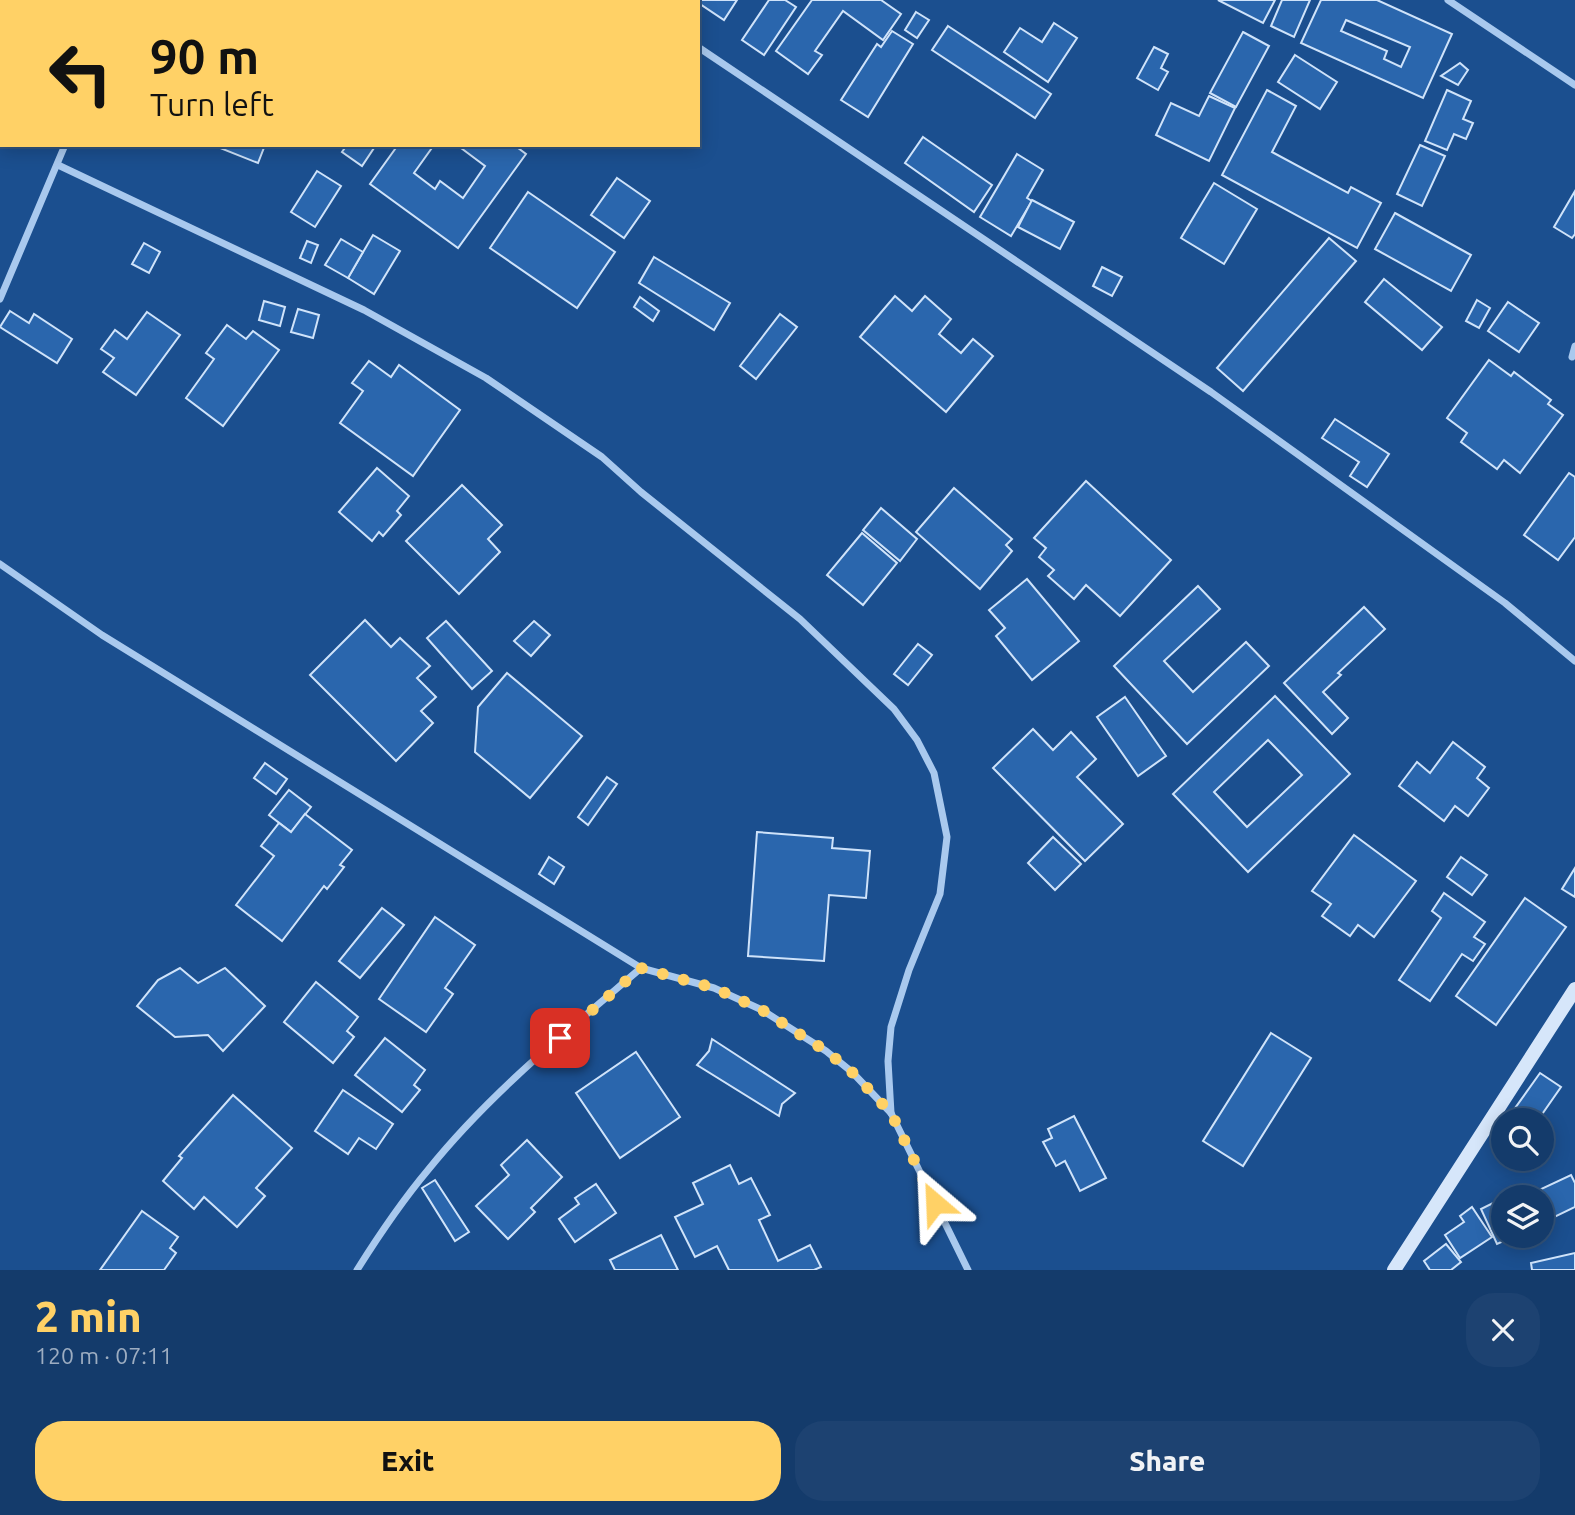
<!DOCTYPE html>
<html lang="en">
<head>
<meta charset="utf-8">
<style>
  :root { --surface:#143b6b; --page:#1d4271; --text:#f1f3f6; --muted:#9dadc1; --line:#33557e; --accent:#ffd166 }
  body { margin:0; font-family:Ubuntu,sans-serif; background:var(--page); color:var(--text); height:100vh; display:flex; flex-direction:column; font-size:26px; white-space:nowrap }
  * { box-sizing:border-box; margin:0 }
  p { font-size:23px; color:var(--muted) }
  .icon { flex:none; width:38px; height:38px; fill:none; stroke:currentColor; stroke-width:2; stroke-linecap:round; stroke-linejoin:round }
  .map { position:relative; height:1270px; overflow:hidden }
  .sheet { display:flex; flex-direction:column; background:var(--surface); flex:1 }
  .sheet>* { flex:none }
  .top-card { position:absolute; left:0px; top:0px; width:700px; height:147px; box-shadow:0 4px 18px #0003,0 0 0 2px var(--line); background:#ffd166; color:#111; overflow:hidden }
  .tools { position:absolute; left:1491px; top:1108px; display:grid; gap:14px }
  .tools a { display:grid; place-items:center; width:63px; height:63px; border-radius:50%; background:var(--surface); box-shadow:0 4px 18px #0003,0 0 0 2px var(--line); font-size:35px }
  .pin { position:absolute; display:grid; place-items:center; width:60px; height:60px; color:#fff; margin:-30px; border-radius:14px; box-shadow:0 4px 10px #0006 }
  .me { position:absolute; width:77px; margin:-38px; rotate:334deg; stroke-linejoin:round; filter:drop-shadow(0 0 5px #0008) }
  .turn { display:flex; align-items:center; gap:24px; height:147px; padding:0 35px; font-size:32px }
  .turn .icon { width:91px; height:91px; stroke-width:2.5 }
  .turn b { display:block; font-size:49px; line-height:60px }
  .round { display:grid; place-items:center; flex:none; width:74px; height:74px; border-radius:28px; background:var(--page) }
  .overview { display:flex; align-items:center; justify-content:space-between; height:119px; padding:0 35px }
  h1 { font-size:42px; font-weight:800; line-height:52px; color:var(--accent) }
  .primary-button { display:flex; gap:14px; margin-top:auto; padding:14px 35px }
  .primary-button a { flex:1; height:80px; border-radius:28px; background:var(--accent); color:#111; font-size:28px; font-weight:800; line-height:80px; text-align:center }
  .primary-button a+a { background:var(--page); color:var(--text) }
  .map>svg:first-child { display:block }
  .building { fill:#2a66ad; stroke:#cfe3fa; stroke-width:2; fill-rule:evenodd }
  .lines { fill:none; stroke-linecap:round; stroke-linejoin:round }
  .street { stroke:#a9c9ee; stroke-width:7 }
  .secondary { stroke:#d6e6fa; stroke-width:14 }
  .route { stroke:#ffd166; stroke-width:12; stroke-dasharray:0 21.6 }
</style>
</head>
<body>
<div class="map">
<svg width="1575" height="1270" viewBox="0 0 1575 1270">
  <rect width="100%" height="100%" fill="#1b4f8f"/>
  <g class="building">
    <polygon points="403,0 457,0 402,2"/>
    <polygon points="530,0 589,0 529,2"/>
    <polygon points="694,0 737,0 724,20"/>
    <polygon points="769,0 785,0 796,7 764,55 742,40"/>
    <polygon points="812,0 881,0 901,14 883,40 843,11 815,51 822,55 808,74 776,51"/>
    <polygon points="1218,0 1275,0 1263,23"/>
    <polygon points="1282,0 1310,0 1294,37 1271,26"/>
    <path d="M1321 0H1377L1452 34 1423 98 1301 43ZM1346 20 1410 47 1401 67 1384 59 1387 51 1341 31Z"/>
    <polygon points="916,12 929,20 917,38 905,30"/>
    <polygon points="1054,23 1077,38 1048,82 1004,52 1020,28 1042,42"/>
    <polygon points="948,26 1051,94 1035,118 932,50"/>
    <polygon points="892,31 913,44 868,117 841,100 877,44 881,47"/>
    <polygon points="1243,32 1269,46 1236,107 1210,93"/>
    <polygon points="1154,47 1168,54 1161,68 1168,72 1158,90 1137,78"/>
    <polygon points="1295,55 1337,82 1320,109 1278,82"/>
    <polygon points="1460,63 1468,70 1458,85 1441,76"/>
    <polygon points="1267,90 1296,106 1272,152 1348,193 1351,187 1381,203 1357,248 1222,175"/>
    <polygon points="1447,90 1471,101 1463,119 1473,123 1466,139 1454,134 1447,150 1425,141"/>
    <polygon points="1209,96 1235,108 1209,161 1156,135 1171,103 1199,116"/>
    <polygon points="923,137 992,185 974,212 905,163"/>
    <polygon points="221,145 265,145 258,163 220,148"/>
    <polygon points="347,145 376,145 362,166 342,152"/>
    <polygon points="398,145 434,145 414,173 435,189 440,181 463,198 485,166 457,145 514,145 526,154 458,248 370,184"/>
    <polygon points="1420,145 1445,156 1422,206 1397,194"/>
    <polygon points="1017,154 1043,170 1027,198 1032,201 1011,236 980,217"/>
    <polygon points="317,171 341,186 315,227 291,212"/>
    <polygon points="617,178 650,201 624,238 591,215"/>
    <polygon points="1214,183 1257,209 1224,264 1181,238"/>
    <polygon points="1575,191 1575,234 1572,238 1554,227"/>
    <polygon points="528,192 615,252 577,308 490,248"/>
    <polygon points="1032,200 1074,222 1060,249 1018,227"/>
    <polygon points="1395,213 1471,255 1451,291 1375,249"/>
    <polygon points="373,235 400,251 374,294 348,278"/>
    <polygon points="1329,238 1356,261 1243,391 1217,368"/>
    <polygon points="341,239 363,252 348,278 325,265"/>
    <polygon points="307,241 318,245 311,263 300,258"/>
    <polygon points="144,243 160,252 149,273 132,264"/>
    <polygon points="654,257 730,303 714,330 639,283"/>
    <polygon points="1102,267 1122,277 1112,296 1093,286"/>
    <polygon points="1384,279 1442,327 1422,350 1365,302"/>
    <polygon points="895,296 912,311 925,296 951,319 939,334 961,353 973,339 993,356 946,412 860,337"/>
    <polygon points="640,297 659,311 653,321 634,307"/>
    <polygon points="1477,300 1490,308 1479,328 1466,321"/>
    <polygon points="264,301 285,307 280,326 259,320"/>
    <polygon points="1508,302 1539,323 1519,352 1488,331"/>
    <polygon points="298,309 319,315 313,338 291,332"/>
    <polygon points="10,311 29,323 34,314 72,339 57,363 0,327"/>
    <polygon points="147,312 180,335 136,395 103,372 114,358 101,349 115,330 127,339"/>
    <polygon points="780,314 797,327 756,379 740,366"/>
    <polygon points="227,325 246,339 253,331 279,350 223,426 186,398 214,359 206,353"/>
    <polygon points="1489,360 1511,376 1514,372 1551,400 1548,404 1563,415 1520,473 1504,460 1497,469 1461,442 1467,433 1447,418"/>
    <polygon points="369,361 391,377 399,365 460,410 413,476 340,423 363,391 352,383"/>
    <polygon points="1335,419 1389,454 1367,487 1350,476 1359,462 1322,438"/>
    <polygon points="377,468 409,496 397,511 401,515 383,536 379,532 372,541 339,512"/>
    <polygon points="1569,473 1575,477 1575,537 1558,560 1524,535"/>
    <polygon points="1086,481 1171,560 1120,616 1086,585 1074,599 1048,576 1054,570 1039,557 1046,548 1034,538"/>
    <polygon points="462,485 502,525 488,539 500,552 459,594 406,541"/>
    <polygon points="954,488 1012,539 1006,545 1012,551 980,589 916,532"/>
    <polygon points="881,508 917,539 900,561 863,530"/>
    <polygon points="862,533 897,563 863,605 827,575"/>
    <polygon points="1027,579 1079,641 1032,680 996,636 1005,628 989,610"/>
    <polygon points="1198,586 1220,609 1164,661 1193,692 1246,642 1269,666 1187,744 1114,666"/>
    <polygon points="1364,607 1385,629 1338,673 1341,675 1323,692 1348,718 1332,734 1284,683"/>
    <polygon points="365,620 391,647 400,638 430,666 417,678 436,697 421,711 433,723 396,761 310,675"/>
    <polygon points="446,621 492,671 472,689 427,638"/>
    <polygon points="534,621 550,635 531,656 514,641"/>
    <polygon points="918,644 932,655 908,685 894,674"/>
    <polygon points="507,673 582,736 530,798 475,752 478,707"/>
    <path d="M1275 696 1350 774 1248 872 1173 794ZM1268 740 1302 775 1247 827 1214 792Z"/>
    <polygon points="1125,697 1166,756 1138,776 1097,717"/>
    <polygon points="1033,729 1053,750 1071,732 1096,759 1077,777 1123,824 1085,861 993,768"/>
    <polygon points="1453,742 1485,767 1477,778 1489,788 1468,816 1455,806 1444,821 1399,786 1417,762 1430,773"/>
    <polygon points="265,763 287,779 276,794 254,778"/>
    <polygon points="607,777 617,784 588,825 578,817"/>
    <polygon points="289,790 311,807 291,832 269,815"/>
    <polygon points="305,814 352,850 340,865 344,867 327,889 324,886 282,941 236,905 274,856 261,846 279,823 291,832"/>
    <polygon points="757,832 833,838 832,848 870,851 866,898 829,895 824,961 748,956"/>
    <polygon points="1354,835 1416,881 1374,937 1358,925 1350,936 1322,916 1331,904 1312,891"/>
    <polygon points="1053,837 1081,864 1055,890 1028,863"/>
    <polygon points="549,857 564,867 554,884 539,874"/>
    <polygon points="1461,857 1487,875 1472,895 1447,877"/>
    <polygon points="1575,868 1575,897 1562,889"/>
    <polygon points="1444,893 1485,922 1474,937 1485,944 1473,961 1462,954 1430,1001 1399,980 1441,918 1432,911"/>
    <polygon points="1525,898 1566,927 1496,1025 1456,996"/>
    <polygon points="382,908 404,925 360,978 339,961"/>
    <polygon points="435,917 475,945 445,988 453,994 426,1032 379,999"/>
    <polygon points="180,968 198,983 225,968 265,1006 223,1051 208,1035 175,1037 137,1006 158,980"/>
    <polygon points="316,982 358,1017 347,1031 354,1037 333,1063 284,1022"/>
    <polygon points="1271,1033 1311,1058 1243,1166 1203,1141"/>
    <polygon points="385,1038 425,1070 414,1085 420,1090 402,1112 355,1075"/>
    <polygon points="712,1039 795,1093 782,1104 779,1116 697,1065 709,1051"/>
    <polygon points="636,1052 680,1117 620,1158 576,1093"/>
    <polygon points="1540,1073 1561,1087 1538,1120 1512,1120 1508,1118"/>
    <polygon points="343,1090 393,1124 376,1149 359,1138 348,1154 315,1131"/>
    <polygon points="233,1095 292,1148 256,1188 265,1196 237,1227 204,1197 194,1209 163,1181 182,1158 179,1156"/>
    <polygon points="1074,1116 1106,1178 1080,1191 1065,1161 1056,1166 1043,1142 1052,1138 1048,1129"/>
    <polygon points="527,1140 562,1177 531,1208 535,1212 508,1239 476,1206 509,1175 501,1165"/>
    <polygon points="730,1165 739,1184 751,1178 770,1215 759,1220 778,1261 810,1245 821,1267 814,1270 729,1270 717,1246 695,1257 675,1217 703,1204 693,1183"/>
    <polygon points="1571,1175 1575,1183 1575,1207 1542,1223 1542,1197 1524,1197"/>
    <polygon points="435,1180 469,1232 455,1241 422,1188"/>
    <polygon points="596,1184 616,1213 575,1242 559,1219 579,1204 575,1198"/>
    <polygon points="1503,1198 1503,1236 1515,1236 1497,1244 1481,1209"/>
    <polygon points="1472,1207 1492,1237 1460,1258 1445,1235 1464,1222 1460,1216"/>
    <polygon points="142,1211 178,1237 170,1248 176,1253 164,1270 100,1270"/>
    <polygon points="661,1235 678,1270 615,1270 610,1260"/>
    <polygon points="1446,1244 1461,1262 1451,1270 1430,1270 1424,1261"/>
    <polygon points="1575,1253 1575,1270 1532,1270 1531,1263"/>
  </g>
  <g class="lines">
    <g class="street">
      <polyline points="637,0 639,2"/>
      <polyline points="1448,0 1575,85"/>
      <polyline points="116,2 117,0"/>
      <polyline points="698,47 1211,392 1505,603 1575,661"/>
      <polyline points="58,165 364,310 486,378 602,457 641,492 800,619 894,709 917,740 934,773 947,837 940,894 909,970 891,1027 888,1061 891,1113"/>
      <polyline points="0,299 65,145"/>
      <polyline points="1572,357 1575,346"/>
      <polyline points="0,564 102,635 641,968 714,988 762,1010 826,1051 852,1072 891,1113 968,1270"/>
      <path d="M357 1270C379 1235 402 1201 428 1170 489 1094 567 1031 641 968"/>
    </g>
    <polyline class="secondary" points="1394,1270 1575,989"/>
  </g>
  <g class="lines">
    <polyline class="route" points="560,1038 641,968 714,988 762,1010 826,1051 852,1072 891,1113 935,1203"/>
  </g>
</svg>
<div class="tools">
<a><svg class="icon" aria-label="search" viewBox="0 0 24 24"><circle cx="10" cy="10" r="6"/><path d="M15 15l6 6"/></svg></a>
<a><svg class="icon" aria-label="layers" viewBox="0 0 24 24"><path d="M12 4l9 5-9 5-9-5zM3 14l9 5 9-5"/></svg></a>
</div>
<div class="pin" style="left:560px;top:1038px;background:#d93025"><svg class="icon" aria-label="arrive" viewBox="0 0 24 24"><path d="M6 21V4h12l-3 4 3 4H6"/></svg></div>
<svg class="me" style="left:935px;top:1203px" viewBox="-20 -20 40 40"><path d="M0-17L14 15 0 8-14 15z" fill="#ffd166" stroke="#fff" stroke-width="4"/></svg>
<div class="top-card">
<div class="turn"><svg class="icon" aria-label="left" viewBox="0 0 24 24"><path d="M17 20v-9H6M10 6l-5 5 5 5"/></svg><div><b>90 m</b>Turn left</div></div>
</div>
</div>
<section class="sheet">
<div class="overview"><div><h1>2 min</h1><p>120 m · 07:11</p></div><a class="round"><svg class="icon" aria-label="close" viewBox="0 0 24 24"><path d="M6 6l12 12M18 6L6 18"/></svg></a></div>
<div class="primary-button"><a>Exit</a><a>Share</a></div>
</section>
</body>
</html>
